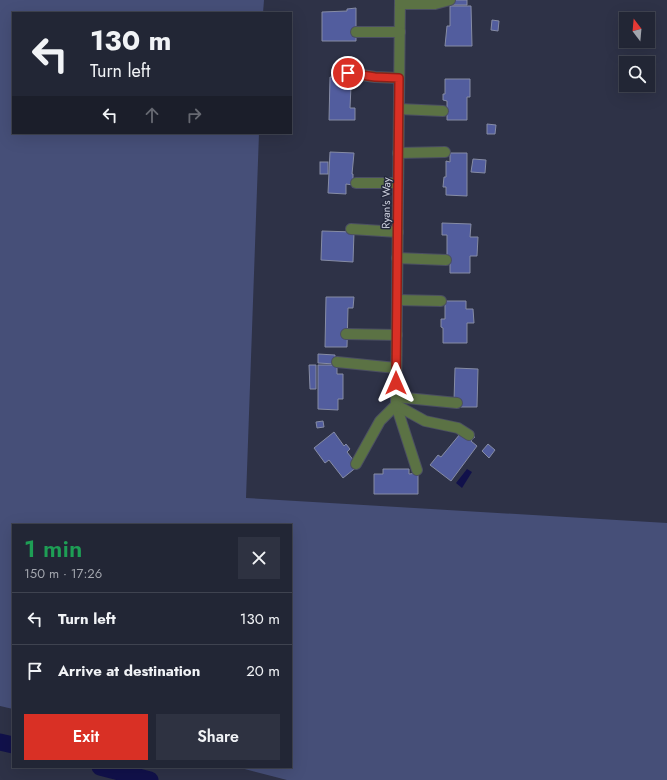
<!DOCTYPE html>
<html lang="en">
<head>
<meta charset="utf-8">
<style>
  :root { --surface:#222635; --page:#2e3241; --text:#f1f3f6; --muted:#a2a5ad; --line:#3f4350; --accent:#d93025 }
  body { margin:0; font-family:Jost,sans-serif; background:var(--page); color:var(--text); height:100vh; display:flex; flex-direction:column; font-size:15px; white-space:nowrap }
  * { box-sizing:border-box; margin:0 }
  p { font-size:13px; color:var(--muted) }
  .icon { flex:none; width:22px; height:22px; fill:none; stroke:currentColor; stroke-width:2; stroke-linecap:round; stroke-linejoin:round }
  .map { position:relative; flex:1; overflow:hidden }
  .side { position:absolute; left:12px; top:524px; width:280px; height:244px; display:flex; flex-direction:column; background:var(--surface); border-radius:0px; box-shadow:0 4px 16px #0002,0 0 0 1px var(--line) }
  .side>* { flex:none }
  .top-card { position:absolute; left:12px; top:12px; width:280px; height:122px; border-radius:0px; box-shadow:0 4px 16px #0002,0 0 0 1px var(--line); background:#222635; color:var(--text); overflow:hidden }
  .needle { width:26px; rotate:344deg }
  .tools { position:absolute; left:619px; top:12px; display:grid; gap:8px }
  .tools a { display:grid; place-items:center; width:36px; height:36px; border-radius:0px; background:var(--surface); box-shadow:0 4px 16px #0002,0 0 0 1px var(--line); font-size:20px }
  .pin { position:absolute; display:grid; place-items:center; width:34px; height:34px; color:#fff; margin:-17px; border:2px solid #fff; border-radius:50%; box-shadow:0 1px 4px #0007 }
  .me { position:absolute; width:44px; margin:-22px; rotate:0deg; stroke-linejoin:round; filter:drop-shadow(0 0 3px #0008) }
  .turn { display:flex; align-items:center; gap:14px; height:84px; padding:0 12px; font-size:18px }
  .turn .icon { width:52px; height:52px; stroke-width:2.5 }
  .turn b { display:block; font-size:28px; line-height:34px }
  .lanes { display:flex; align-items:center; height:38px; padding:0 12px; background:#0003; justify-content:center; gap:20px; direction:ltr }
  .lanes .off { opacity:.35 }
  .round { display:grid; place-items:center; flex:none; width:42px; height:42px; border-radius:0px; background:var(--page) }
  .overview { display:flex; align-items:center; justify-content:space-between; height:68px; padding:0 12px }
  h1 { font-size:24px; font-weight:600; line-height:30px; color:#1e9e55 }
  .primary-button { display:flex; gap:8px; margin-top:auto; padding:8px 12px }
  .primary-button a { flex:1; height:46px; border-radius:0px; background:var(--accent); color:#fff; font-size:16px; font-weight:600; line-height:46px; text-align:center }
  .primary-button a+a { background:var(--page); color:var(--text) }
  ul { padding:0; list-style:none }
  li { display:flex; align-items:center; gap:12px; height:52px; padding:0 12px; border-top:1px solid var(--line) }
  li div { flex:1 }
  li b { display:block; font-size:15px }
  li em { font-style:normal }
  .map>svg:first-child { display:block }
  .green { fill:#464f78 }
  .water { fill:#11114b }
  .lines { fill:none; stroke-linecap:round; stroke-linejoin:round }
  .canal { stroke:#11114b; stroke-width:17 }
  .building { fill:#525d9e; stroke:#868ca5 }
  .minor-casing { stroke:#4b4f62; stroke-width:12 }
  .minor { stroke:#5b7244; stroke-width:10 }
  .route-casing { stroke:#8d1f18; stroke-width:10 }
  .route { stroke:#d93025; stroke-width:7 }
  .labels { text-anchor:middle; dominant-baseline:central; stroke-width:3; stroke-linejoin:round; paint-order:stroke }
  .street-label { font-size:11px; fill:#ced1df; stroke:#24283c }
</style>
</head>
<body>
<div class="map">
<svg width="667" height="780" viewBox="0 0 667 780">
  <rect width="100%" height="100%" fill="#2e3247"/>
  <polygon class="green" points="0,0 264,0 263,13 13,13 13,133 259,133 246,498 667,523 667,780 287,780 237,767 291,767 291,525 13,525 13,709 0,706"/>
  <polygon class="water" points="467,469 472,472 462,488 456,483"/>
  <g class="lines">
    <g class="canal">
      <polyline points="0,742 13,745"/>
      <polyline points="100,767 150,780"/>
    </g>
  </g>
  <g class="building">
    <polygon points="452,0 467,0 467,5 451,5"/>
    <polygon points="450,6 471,6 472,46 445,46 447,26 450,26"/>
    <polygon points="356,8 356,41 322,41 322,12 347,11 347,9"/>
    <polygon points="492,20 499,21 498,31 491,30"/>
    <polygon points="330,77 349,78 348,86 351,86 350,108 355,108 355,120 329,120"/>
    <polygon points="445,79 470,79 470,97 467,97 467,120 447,120 447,101 443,100 443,94 445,94"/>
    <polygon points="487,124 496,125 495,134 487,134"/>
    <polygon points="330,152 354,153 352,174 353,174 353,185 346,184 346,194 328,193"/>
    <polygon points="450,153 467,153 467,196 446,195 446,187 443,187 444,177 446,177 446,161 450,162"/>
    <polygon points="473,159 486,160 485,173 471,172"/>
    <rect x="320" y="162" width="8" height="12"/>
    <polygon points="442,223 471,224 470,237 478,237 477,256 470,256 470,273 450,273 450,257 447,257 447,235 442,235"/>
    <polygon points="322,231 354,232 353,262 321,260"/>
    <polygon points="326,297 354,297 353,308 348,308 347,347 325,347"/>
    <polygon points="445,301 466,301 466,309 473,309 474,323 467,323 467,343 443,343 443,328 441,327 441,319 445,319"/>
    <polygon points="318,354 335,355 335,364 318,363"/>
    <polygon points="309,365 316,365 316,389 310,389"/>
    <polygon points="318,365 337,365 337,374 343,374 343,399 338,399 338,410 318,409"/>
    <polygon points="455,368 478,369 477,407 461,407 461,401 454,401"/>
    <polygon points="323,421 324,427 317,428 316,422"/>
    <polygon points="334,432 344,446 346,444 350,449 347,452 358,466 343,478 329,460 325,463 314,448"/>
    <polygon points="470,433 475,437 471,441 477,446 451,481 430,465 438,455 441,457 460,434"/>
    <polygon points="488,444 495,450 489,458 482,451"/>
    <polygon points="383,469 409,469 409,474 418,473 418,494 374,494 374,474 383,474"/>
  </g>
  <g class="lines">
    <defs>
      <g id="minor">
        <polyline points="400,0 396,405 417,470"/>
        <polyline points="400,4 435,4 450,0"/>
        <polyline points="356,32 400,32"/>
        <polyline points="348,73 375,77 399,78"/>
        <polyline points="399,109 443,111"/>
        <polyline points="398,153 445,152"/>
        <polyline points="356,183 398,183"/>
        <polyline points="351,229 398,232"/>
        <polyline points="397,258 446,260"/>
        <polyline points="397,300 441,301"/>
        <polyline points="346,334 397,335"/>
        <polyline points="337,362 396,368"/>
        <polyline points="396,397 457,403"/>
        <polyline points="396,405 425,421 458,428 469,435"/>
        <polyline points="356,464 380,421 396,405"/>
      </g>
    </defs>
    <use href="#minor" class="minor-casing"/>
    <use href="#minor" class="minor"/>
  </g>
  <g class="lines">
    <defs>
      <polyline id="route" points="348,73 375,77 399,78 396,383"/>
    </defs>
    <use href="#route" class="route-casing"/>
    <use href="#route" class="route"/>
  </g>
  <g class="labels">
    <g class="street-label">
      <text transform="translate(386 203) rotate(-89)">Ryan's Way</text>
    </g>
  </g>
</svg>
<div class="tools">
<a><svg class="needle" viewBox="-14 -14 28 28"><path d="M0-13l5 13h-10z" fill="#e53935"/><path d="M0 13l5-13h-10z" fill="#a2a5ad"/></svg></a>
<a><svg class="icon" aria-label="search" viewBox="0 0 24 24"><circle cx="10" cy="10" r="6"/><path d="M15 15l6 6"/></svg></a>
</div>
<div class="pin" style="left:348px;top:73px;background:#d93025"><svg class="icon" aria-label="arrive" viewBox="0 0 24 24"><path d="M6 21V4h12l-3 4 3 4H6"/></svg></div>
<svg class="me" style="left:396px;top:383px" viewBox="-20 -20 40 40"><path d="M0-17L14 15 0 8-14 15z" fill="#d93025" stroke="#fff" stroke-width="4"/></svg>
<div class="top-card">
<div class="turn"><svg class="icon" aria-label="left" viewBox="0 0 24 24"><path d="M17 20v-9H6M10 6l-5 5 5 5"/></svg><div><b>130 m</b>Turn left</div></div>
<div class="lanes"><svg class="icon" aria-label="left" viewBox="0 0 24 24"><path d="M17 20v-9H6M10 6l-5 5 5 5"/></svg><svg class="icon off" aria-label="ahead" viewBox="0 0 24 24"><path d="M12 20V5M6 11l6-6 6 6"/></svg><svg class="icon off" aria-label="right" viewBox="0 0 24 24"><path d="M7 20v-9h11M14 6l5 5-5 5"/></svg></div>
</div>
<section class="side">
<div class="overview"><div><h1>1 min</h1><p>150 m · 17:26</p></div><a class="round"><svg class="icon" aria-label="close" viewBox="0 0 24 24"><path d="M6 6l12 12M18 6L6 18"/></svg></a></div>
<ul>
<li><svg class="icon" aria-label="left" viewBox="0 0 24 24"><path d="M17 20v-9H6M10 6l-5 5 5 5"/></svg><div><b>Turn left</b></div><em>130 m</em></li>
<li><svg class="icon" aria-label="arrive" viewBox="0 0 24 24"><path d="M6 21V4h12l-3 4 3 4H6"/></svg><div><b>Arrive at destination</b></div><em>20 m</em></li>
</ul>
<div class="primary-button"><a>Exit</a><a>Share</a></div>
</section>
</div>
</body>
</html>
